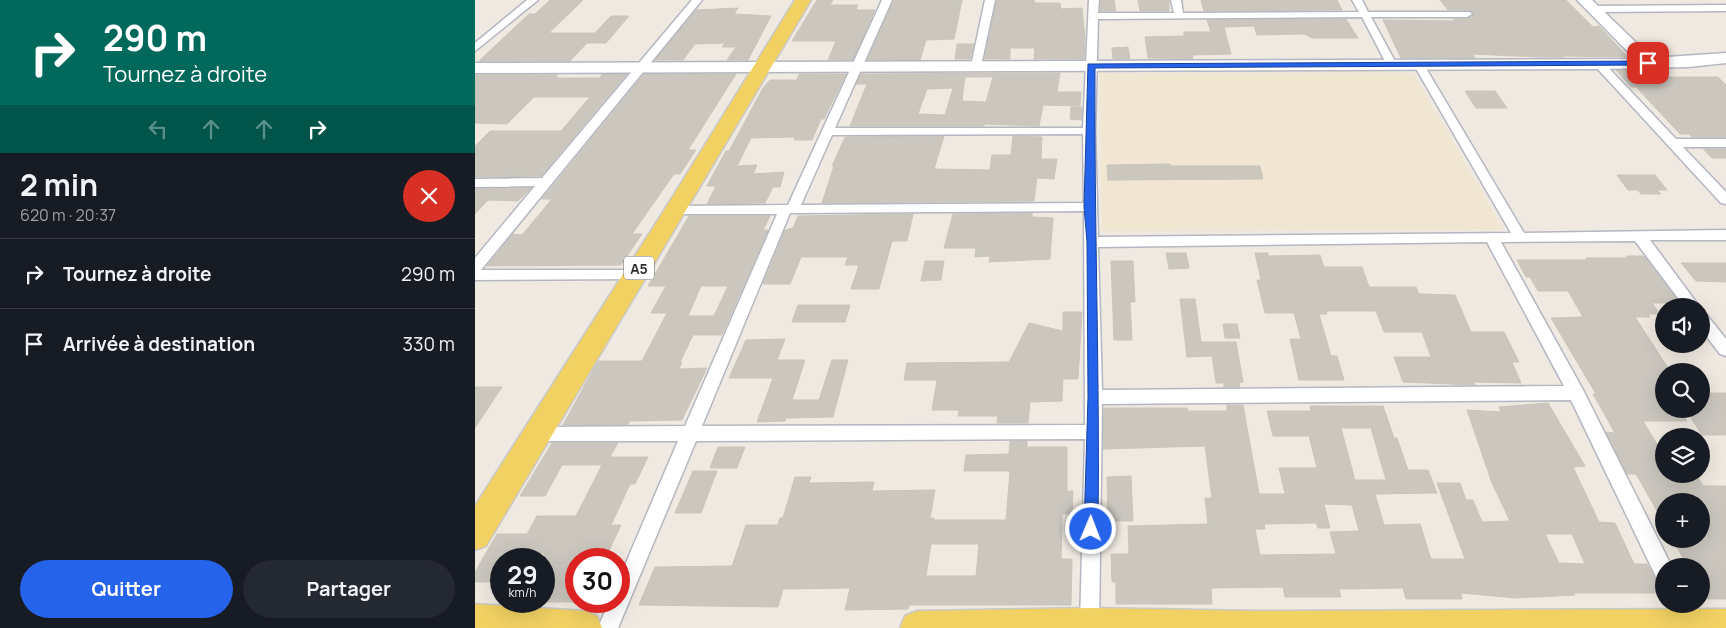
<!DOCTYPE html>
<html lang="fr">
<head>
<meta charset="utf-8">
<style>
  :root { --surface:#171b24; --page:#242831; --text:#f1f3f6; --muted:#9ea1a6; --line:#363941; --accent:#2563eb }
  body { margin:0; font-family:Manrope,sans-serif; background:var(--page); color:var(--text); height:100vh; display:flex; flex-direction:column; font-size:19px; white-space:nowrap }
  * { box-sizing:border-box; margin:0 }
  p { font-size:16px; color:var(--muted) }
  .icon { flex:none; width:28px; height:28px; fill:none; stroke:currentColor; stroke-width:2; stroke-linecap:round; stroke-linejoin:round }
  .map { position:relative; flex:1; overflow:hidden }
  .side { display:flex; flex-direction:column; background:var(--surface); width:475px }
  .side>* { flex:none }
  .guide { background:#00695c; color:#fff; overflow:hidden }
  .buttons { position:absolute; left:1180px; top:298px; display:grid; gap:10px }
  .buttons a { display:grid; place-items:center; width:55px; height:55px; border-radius:50%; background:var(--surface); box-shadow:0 5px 20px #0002; font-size:25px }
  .speed { position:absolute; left:15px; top:548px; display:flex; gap:10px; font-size:25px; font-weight:700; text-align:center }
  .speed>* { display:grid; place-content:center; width:65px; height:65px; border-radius:50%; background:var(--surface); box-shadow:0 5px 20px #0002; line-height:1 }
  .speed small { font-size:12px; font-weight:400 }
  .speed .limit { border:8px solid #d22; background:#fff; color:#111 }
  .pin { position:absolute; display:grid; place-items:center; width:42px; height:42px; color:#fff; margin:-21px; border-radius:10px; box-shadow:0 2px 8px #0006 }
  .me { position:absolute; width:55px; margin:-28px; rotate:1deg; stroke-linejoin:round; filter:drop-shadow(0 0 4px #0008) }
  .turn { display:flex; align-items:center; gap:18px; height:105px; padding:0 20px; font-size:22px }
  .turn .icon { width:65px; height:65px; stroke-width:2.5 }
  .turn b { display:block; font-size:35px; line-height:42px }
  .lanes { display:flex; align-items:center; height:48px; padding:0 20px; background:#0003; justify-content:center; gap:25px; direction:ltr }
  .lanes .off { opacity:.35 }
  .round { display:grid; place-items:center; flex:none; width:52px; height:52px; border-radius:26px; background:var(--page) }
  .overview { display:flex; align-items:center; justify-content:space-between; height:85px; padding:0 20px }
  h1 { font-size:30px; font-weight:700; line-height:38px }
  .button { display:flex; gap:10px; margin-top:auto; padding:10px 20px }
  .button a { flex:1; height:58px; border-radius:30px; background:var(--accent); color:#fff; font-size:20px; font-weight:700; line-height:58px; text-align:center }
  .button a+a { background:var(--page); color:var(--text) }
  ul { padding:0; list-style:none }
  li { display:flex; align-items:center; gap:15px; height:70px; padding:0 20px; border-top:1px solid var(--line) }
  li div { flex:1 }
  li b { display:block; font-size:19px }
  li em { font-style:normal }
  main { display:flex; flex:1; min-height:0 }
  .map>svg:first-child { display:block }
  .education { fill:#f0e6d1 }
  .building { fill:#cbc7bf; stroke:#cbc5ba; fill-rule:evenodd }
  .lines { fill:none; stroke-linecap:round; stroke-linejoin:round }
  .street-casing { stroke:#b4b7c1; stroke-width:3 }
  .secondary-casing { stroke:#b4b7c1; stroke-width:3 }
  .primary-casing { stroke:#c9c9c9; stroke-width:3 }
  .street { fill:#fff; fill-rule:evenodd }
  .secondary { fill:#fff; fill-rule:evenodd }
  .primary { fill:#f2d163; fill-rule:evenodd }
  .route { fill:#2563eb; stroke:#184099 }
  .labels { text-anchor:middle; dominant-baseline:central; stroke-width:5; stroke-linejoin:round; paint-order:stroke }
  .shield { fill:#fff; stroke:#6d6d6d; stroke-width:1 }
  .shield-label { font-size:14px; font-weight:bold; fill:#2e2e2e }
</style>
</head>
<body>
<main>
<section class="side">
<div class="guide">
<div class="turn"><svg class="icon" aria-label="right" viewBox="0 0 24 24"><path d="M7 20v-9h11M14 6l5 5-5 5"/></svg><div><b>290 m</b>Tournez à droite</div></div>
<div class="lanes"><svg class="icon off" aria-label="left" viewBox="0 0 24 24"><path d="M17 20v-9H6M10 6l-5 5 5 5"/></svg><svg class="icon off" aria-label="ahead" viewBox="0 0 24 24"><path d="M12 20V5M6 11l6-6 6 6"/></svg><svg class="icon off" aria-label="ahead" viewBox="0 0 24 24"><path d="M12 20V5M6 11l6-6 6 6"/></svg><svg class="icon" aria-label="right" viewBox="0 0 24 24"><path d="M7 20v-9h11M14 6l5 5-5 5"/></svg></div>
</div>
<div class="overview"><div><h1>2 min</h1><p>620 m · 20:37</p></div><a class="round" style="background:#d93025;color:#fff"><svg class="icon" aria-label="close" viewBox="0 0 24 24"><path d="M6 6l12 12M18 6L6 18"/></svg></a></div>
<ul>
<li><svg class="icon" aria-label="right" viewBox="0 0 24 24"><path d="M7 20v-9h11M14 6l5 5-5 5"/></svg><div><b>Tournez à droite</b></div><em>290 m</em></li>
<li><svg class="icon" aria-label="arrive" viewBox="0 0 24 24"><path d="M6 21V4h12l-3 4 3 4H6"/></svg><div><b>Arrivée à destination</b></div><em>330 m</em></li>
</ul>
<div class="button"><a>Quitter</a><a>Partager</a></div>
</section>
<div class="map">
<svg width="1251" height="628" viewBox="0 0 1251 628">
  <rect width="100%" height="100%" fill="#efe9e1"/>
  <polygon class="education" points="625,73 938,73 1029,230 627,231"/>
  <g class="building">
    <polygon points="75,0 108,0 74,33 120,33 136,16 154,16 131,43 112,43 95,61 4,61 54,14 60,14"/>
    <polygon points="342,0 358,0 355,5 383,5 381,10 400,10 378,60 353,60 361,41 317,41"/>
    <polygon points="419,0 487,0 479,39 451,40 445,60 392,60"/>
    <polygon points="522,0 559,0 560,3 585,3 586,9 607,8 610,39 609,59 559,59 560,48 535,48 535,59 509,59"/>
    <polygon points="626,0 639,0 641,11 625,11"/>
    <polygon points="663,0 694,0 694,11 665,11"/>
    <polygon points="726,0 862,0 867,10 729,11"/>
    <polygon points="965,0 1091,0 1118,27 1124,26 1153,57 1088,56 1089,57 1063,57 997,54 1000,58 926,58 908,20 980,21 979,19 993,19 999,14 995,10 973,10"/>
    <polygon points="263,8 259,14 296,16 273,60 252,60 261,47 247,47 250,43 220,44 208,60 180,60 221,10"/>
    <polygon points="871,19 883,38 837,38 830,34 782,35 779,26 749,27 756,54 717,55 718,59 673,58 670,37 709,36 709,32 736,32 732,20"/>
    <polygon points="482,44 499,44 495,59 480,59"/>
    <polygon points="653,47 655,59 638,59 637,48"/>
    <polygon points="1141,70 1165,70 1171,71 1175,76 1187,77 1243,77 1251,85 1251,137 1217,137 1214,134 1205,134 1161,87 1156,87"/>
    <path d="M585 73 582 92H606L605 106 568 105 564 126 510 124 509 126H375L392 84H381L386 74ZM490 77H518L511 102 487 101ZM478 88 470 115 443 114 452 89Z"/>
    <polygon points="127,74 152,74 66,176 0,177 0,146 15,131 86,131 115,97 59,97 32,124 0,123 0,75 83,75 80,78 125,78"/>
    <polygon points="169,74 261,74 213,150 221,150 205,174 199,174 157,234 167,234 146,265 12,266 38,234 47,235 77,199 67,199"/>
    <polygon points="324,74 371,74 349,119 346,119 337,140 319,140 320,137 276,138 262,166 282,165 278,174 309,172 305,187 298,187 290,203 232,204 241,186 232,186 240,171 251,151 254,151 288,88 295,80 322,80"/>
    <polygon points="990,91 1020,91 1032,108 1001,108"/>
    <polygon points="596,107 607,107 607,120 595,119"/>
    <polygon points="469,136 459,169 515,170 517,155 536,155 538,136 567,137 566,159 582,159 579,179 562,178 559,201 347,203 359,166 357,166 370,137"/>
    <polygon points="1228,149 1251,149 1251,158 1237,158"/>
    <polygon points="695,164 695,166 785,166 788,179 633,180 632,165"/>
    <polygon points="1142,175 1180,175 1192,190 1182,190 1186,194 1166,194 1163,190 1153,190"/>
    <polygon points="56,188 43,201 13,200 0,214 0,189"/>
    <polygon points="557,213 557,217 578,218 575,259 514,262 515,256 500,257 501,248 469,248 478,214"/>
    <polygon points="438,214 432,241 417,241 404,289 376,289 384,265 370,265 373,257 326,257 315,284 288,284 310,230 318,228 323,216"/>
    <path d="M214 216H295L288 230H293L247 335H218L205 362H207L204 369 232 368 207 420 154 421 153 425H88L123 361H167L192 313H176L191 286H173ZM226 286H253L239 316H213Z"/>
    <polygon points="691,253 711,253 714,268 694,269"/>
    <polygon points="780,253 793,253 793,256 845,255 849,267 887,267 894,287 941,287 944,294 980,295 996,332 1029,332 1044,362 1037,362 1046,383 999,382 1000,385 928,382 919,357 956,357 947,332 909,332 901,311 851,311 852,314 844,314 856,356 862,356 869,380 824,380 815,339 826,339 819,313 790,313 782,280 786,280"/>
    <polygon points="1151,256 1169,256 1205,303 1177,303 1185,314 1173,314 1175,317 1160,317 1195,371 1189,371 1189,409 1204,409 1212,421 1168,421 1189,456 1189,474 1199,474 1202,479 1224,479 1228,486 1251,486 1251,599 1226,599 1226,566 1213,566 1197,539 1226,539 1226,501 1189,501 1189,523 1161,474 1152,474 1131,432 1140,433 1118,394 1121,394 1076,318 1108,317 1093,291 1063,291 1055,277 1051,277 1042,260 1112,260 1111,258 1152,258"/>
    <polygon points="450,261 469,261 466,280 446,281"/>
    <polygon points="636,261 658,261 660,302 655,302 657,340 639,340"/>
    <polygon points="1206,263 1251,263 1251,282 1221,281"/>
    <polygon points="705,299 720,299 726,342 761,342 768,382 764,383 765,387 749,387 749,383 741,383 737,356 712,357"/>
    <polygon points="323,305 375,305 370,322 317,322"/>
    <polygon points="588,312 607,312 603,379 588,379 587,401 555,402 553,423 522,423 523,416 483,416 484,410 457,410 462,380 429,380 432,363 534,362 554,323 588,331"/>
    <polygon points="748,324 762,324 765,338 750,338"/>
    <polygon points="310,339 302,360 330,360 317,400 344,400 357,360 373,360 358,417 311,418 310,421 282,422 298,378 254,378 271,340"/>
    <polygon points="0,387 27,387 0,428"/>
    <polygon points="1226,393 1251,393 1251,435 1227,435 1211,410 1226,411"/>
    <path d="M1073 403 1110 466 1098 467 1124 522 1140 523 1159 564H1172L1188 593H1098L1100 595 1041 598 986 593 987 599H931L928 588 864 589 866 597H810L808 587 736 588 737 604H641V582H637L636 554H654L653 526 733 524 730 498H737L730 446 628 449 629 408H712L713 411H752V405H768L784 494H810L804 468H842L834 436H798L792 411H836L835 406H908L919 438H922L933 470H953L962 493 900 494 909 525 945 524 956 559H990L962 483H985L991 500H998L1007 522 1035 521 1017 483 992 410 1026 412 1024 407ZM866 428H896L911 480H880ZM849 504 877 505 884 531 855 532 861 554 785 555 780 529H790L789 524 841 523 843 528H855ZM1070 534H1097L1110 564 1084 563Z"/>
    <path d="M535 441H552V447H592V491H598L597 514H587L586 559H597L596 605H434L433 609 370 610 375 588 308 589 303 607 164 605 180 567 257 566 271 525H303L305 518H308L320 477H336L334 483 399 482 397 491 460 490 455 518H459V520H531L535 471H489L491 455 534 454ZM456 544H504L501 576H451Z"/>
    <polygon points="77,443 143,443 135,457 173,457 160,484 155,484 136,525 146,525 130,559 101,559 101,602 69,602 69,553 36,554 33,559 26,559 26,582 0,582 0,572 22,534 52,534 62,516 101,516 127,465 87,465 70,496 45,496"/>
    <polygon points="243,447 270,447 262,468 235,468"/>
    <polygon points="218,471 242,471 226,513 200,513"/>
    <polygon points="656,476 658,521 633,521 632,477"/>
  </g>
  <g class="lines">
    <defs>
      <g id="street">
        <polygon points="52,0 63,0 0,51 0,43"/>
        <polygon points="217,0 227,0 6,270 159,270 166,275 164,279 0,280 0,258 60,186 0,187 0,179 67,178"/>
        <path d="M407 0H417L360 128H608L614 0H624L623 13H699L696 0H706L708 13 884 12 877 0H887L893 12H995L997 14 992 17H896L922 65 917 68 912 65 887 17 623 19 620 131 623 237 1036 233 939 65 944 62 949 65 1049 233 1251 230V240H1175L1224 306H1209L1160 241 1026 242 1107 388 1196 565 1189 566V582L1182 579 1096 400 627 404 624 628H606L605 625 610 439 221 441 143 628H123L134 601H144V579L203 441H61L55 439 52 434 55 429 61 427 210 426 302 214H203L196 210 203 206 313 205ZM608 134 609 203 326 205 357 135ZM609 211 610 425 227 426 315 213ZM1012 242 1089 386 627 390 623 247Z"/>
        <polygon points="510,0 520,0 506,66 501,69 496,66"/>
        <polygon points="1251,5 1251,11 1118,12 1113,9 1118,6"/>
        <polygon points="1124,61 1128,62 1201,139 1251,139 1251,147 1208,147 1251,192 1251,204 1246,203 1120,66 1120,62"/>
        <polygon points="1226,312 1231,314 1251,339 1251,356 1245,354 1226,329"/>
        <polygon points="1195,604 1216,604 1225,625 1224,628 1206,628"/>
      </g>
      <polygon id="secondary" points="1102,0 1117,0 1177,58 1251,53 1251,63 1214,67 1124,69 0,73 0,63 1160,59"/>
      <g id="primary">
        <polygon points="320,0 336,0 11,546 0,550 0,506 195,201"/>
        <polygon points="0,604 110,611 122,616 127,628 0,628"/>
        <polygon points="615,608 784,611 1251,609 1251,628 425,628 430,616 442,611"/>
      </g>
    </defs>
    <use href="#street" class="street-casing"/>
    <use href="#secondary" class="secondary-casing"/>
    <use href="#primary" class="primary-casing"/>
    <use href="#street" class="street"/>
    <use href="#secondary" class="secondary"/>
    <use href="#primary" class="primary"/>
  </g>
  <path class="route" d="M1173 61 1176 62V65L620 68C619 222 625 375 623 529L621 534 616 536 611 534 609 529 613 397 612 242 609 207 613 64Z"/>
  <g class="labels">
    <rect class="shield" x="149" y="256.5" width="30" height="23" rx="4"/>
    <g class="shield-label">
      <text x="164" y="268">A5</text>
    </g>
  </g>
</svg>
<div class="buttons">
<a><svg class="icon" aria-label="sound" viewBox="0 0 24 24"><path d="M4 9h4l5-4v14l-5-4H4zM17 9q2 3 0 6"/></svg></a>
<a><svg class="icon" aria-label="search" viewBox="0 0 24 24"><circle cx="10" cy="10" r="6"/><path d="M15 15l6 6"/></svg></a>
<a><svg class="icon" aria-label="layers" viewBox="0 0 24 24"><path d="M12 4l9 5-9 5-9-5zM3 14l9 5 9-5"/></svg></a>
<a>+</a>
<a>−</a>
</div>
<div class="speed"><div>29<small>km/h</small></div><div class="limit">30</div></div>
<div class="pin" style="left:1173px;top:63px;background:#d93025"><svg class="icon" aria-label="arrive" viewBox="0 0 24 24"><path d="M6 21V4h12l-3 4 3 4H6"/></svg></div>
<svg class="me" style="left:616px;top:529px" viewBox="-20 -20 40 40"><circle r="17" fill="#2563eb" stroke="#fff" stroke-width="3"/><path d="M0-11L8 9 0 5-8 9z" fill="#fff"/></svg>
</div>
</main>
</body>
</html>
